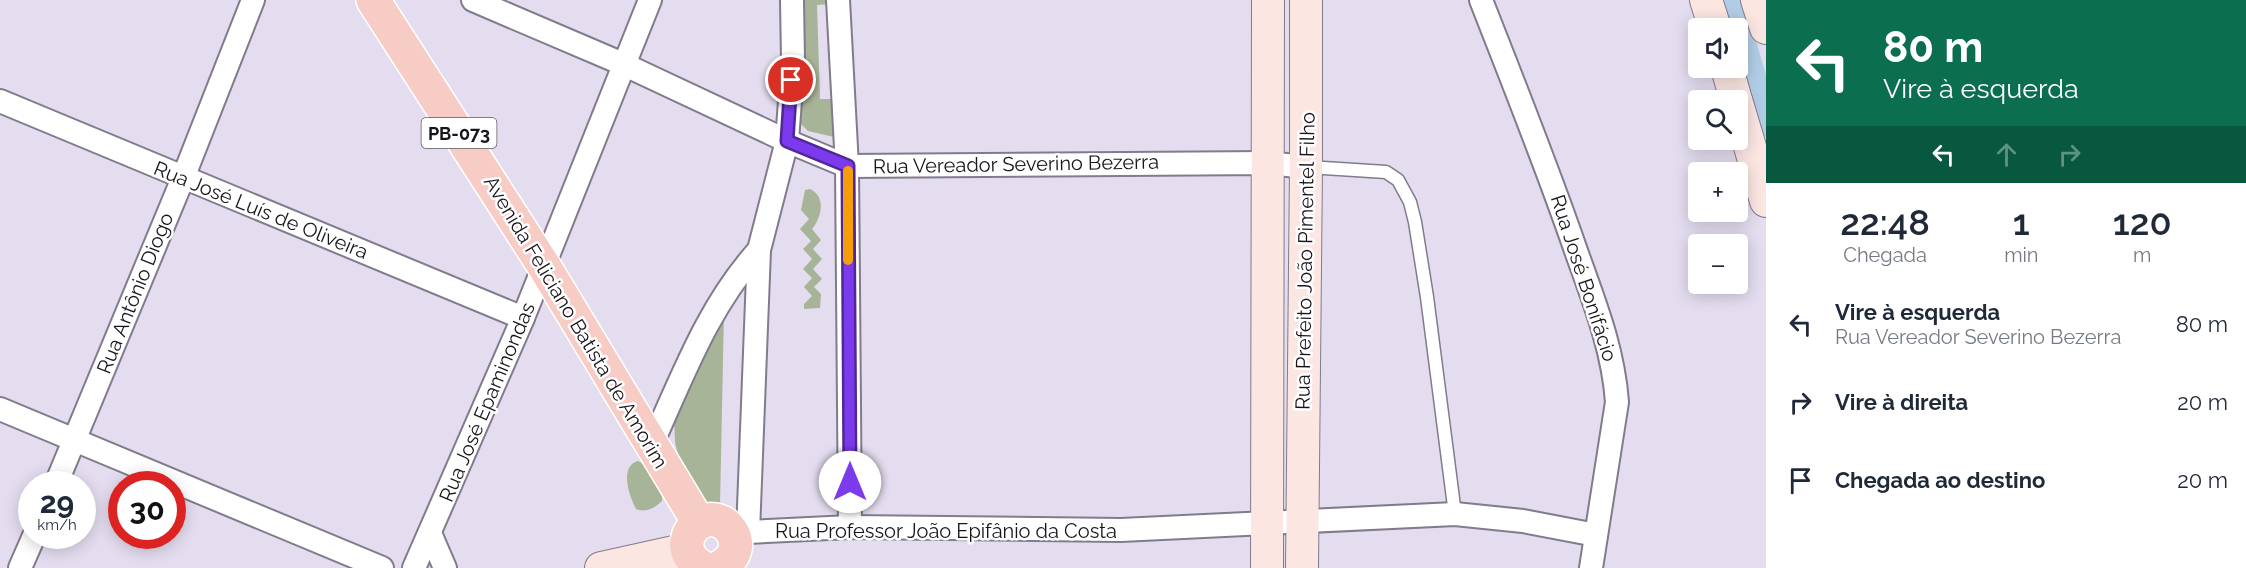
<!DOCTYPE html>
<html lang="pt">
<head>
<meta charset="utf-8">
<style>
  :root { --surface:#fff; --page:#f2f2f3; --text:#1f2937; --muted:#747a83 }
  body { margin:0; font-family:Raleway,sans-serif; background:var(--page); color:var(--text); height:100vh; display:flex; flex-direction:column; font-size:22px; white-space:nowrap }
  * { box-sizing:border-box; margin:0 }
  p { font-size:20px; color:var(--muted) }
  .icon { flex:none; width:33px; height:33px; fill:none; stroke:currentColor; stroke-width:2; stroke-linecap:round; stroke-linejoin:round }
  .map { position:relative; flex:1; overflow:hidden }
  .sheet { display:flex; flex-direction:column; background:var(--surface); width:480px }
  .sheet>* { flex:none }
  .hud { background:#0b6e4f; color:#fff; overflow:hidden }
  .tools { position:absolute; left:1688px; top:18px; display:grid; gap:12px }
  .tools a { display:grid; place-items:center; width:60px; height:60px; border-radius:6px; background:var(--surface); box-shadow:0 3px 15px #0003; font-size:30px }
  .speed { position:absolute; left:18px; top:471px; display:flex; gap:12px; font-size:30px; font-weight:700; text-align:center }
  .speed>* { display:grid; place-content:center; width:78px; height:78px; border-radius:50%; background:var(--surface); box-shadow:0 3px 15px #0003; line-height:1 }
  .speed small { font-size:15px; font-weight:400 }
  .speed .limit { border:9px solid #d22; background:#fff; color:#111 }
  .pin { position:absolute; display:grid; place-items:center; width:51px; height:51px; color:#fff; margin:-26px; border:3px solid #fff; border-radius:50%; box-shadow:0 2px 6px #0007 }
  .me { position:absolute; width:66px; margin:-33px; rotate:0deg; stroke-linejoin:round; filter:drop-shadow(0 0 4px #0008) }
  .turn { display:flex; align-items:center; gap:21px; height:126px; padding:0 18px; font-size:27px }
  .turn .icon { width:78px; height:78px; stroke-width:2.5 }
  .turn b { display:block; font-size:42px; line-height:51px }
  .lanes { display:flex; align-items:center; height:57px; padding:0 18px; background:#0003; justify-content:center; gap:30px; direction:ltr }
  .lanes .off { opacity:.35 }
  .eta { display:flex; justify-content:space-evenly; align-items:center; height:102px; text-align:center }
  .eta b { font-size:36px; font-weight:600; line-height:42px }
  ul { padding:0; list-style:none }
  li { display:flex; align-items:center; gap:18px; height:78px; padding:0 18px }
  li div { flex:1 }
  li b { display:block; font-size:22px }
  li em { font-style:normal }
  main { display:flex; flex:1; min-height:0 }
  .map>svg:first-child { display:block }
  .green { fill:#a8b497 }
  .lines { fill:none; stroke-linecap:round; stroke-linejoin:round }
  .canal { stroke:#b1cde5; stroke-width:27 }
  .lane-casing { stroke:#817b8b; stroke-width:15 }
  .street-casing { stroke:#817b8b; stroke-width:26 }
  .secondary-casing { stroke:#817b8b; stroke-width:34 }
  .primary-casing { stroke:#fff; stroke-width:36 }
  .lane { stroke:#fff; stroke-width:12 }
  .street { stroke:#fff; stroke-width:22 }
  .secondary { stroke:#fbe6e2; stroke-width:32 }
  .primary { stroke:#f7ccc5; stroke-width:33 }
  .route-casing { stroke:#51269a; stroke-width:15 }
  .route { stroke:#7c3aed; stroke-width:10 }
  .slow { stroke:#f59e0b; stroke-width:10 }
  .labels { text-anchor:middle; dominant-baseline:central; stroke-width:5; stroke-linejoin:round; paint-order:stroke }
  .shield { fill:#fff; stroke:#5d5b5f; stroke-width:1.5 }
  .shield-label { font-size:18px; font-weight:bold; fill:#17151b }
  .street-label { font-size:20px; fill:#17151b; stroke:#fff }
</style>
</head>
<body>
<main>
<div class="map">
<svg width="1766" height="568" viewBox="0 0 1766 568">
  <rect width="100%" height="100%" fill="#e4ddf0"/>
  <g class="green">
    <polygon points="801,0 832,0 829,4 817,5 820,99 833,99 834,137 808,131 800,123"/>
    <path d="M810 189C827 197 821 218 812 229L821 240 813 249 822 259 813 269 822 279 814 287 821 294 820 308 804 309V304L812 296 804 287 812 278 803 269 812 259 803 249 811 241 800 229 809 219 801 210 805 190Z"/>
    <polygon points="724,311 720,505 712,513 680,463 675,442 674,417"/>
    <path d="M638 461C650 466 664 489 662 501 655 508 646 513 636 509 629 496 619 466 638 461Z"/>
  </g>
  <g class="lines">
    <polyline class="canal" points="1730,0 1766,123"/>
    <defs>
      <polyline id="lane" points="1308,167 1386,172 1398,180 1410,202 1415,222 1427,297 1455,514"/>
      <g id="street">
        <polyline points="473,0 623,64 787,141 847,166 1268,163 1306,167"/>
        <polyline points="838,0 847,166 850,527"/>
        <path d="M1481 0C1513 82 1546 164 1575 248 1593 299 1613 347 1617 402L1591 568"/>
        <polyline points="0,101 523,318"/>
        <polyline points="0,409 382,568"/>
        <path d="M651 446C682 378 708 306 759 250"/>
        <polyline points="56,484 183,178 253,0"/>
        <polyline points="748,532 759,250 787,141 793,60 792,0"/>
        <polyline points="430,533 445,568"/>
        <polyline points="735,537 748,532 850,527 1121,530 1455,514 1523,521 1596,535"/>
        <polyline points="20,568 34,536"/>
        <polyline points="414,568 523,318 650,0"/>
      </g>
      <g id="secondary">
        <polyline points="1706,0 1715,28"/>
        <polyline points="1757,0 1766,28"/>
        <polyline points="1727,68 1736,100"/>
        <polyline points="1737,103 1766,201"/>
        <polyline points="601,568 687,549"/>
        <polyline points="1267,568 1268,0"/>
        <polyline points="1302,568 1306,167 1306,0"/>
      </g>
      <g id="primary">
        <polyline points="373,0 544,266 699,523"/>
        <path d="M704 568C695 564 689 558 687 548 686 540 689 532 694 527 721 501 758 549 718 568"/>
      </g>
    </defs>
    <use href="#lane" class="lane-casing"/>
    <use href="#street" class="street-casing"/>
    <use href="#secondary" class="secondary-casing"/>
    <use href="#primary" class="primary-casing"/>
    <use href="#lane" class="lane"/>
    <use href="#street" class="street"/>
    <use href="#secondary" class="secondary"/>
    <use href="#primary" class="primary"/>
  </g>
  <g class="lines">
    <defs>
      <polyline id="route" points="791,80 787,141 848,166 850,482"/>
    </defs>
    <use href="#route" class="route-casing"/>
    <use href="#route" class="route"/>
    <polyline class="slow" points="848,171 848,260"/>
  </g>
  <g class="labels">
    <rect class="shield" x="421.5" y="118" width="75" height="30" rx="4.5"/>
    <g class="shield-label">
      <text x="459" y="133">PB-073</text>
    </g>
    <g class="street-label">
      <text transform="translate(1016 164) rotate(-1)">Rua Vereador Severino Bezerra</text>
      <text transform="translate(261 210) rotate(22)">Rua José Luís de Oliveira</text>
      <text transform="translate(1305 261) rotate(-89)">Rua Prefeito João Pimentel Filho</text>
      <text transform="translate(1584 278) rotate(72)">Rua José Bonifácio</text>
      <text transform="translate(135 293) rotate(-68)">Rua Antônio Diogo</text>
      <text transform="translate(576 322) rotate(59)">Avenida Feliciano Batista de Amorim</text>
      <text transform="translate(487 402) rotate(-67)">Rua José Epaminondas</text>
      <text x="946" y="531">Rua Professor João Epifânio da Costa</text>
    </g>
  </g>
</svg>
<div class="tools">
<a><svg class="icon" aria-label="sound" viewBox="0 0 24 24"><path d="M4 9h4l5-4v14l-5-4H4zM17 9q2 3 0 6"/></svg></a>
<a><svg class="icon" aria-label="search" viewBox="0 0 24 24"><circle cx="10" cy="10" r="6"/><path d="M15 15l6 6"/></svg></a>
<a>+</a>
<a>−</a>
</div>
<div class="speed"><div>29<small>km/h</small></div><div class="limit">30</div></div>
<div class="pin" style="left:791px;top:80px;background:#d93025"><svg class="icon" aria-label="arrive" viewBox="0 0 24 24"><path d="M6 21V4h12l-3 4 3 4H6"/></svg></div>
<svg class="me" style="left:850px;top:482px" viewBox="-20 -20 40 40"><circle r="19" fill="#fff"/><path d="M0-13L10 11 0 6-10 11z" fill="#7c3aed"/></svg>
</div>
<section class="sheet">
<div class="hud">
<div class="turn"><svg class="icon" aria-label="left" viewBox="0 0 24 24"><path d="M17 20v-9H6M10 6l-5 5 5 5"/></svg><div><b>80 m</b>Vire à esquerda</div></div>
<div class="lanes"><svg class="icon" aria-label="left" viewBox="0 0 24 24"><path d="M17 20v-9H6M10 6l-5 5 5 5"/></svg><svg class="icon off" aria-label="ahead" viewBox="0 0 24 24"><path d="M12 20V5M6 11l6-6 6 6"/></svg><svg class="icon off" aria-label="right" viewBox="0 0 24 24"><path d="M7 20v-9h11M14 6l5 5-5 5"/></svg></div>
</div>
<div class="eta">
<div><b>22:48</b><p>Chegada</p></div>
<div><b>1</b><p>min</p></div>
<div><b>120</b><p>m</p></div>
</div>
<ul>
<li><svg class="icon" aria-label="left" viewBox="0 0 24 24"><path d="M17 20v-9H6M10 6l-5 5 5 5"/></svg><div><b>Vire à esquerda</b><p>Rua Vereador Severino Bezerra</p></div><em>80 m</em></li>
<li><svg class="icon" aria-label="right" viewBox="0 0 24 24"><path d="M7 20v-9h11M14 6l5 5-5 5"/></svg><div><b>Vire à direita</b></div><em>20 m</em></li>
<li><svg class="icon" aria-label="arrive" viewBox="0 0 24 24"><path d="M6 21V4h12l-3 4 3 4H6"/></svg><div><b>Chegada ao destino</b></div><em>20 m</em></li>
</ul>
</section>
</main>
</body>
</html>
